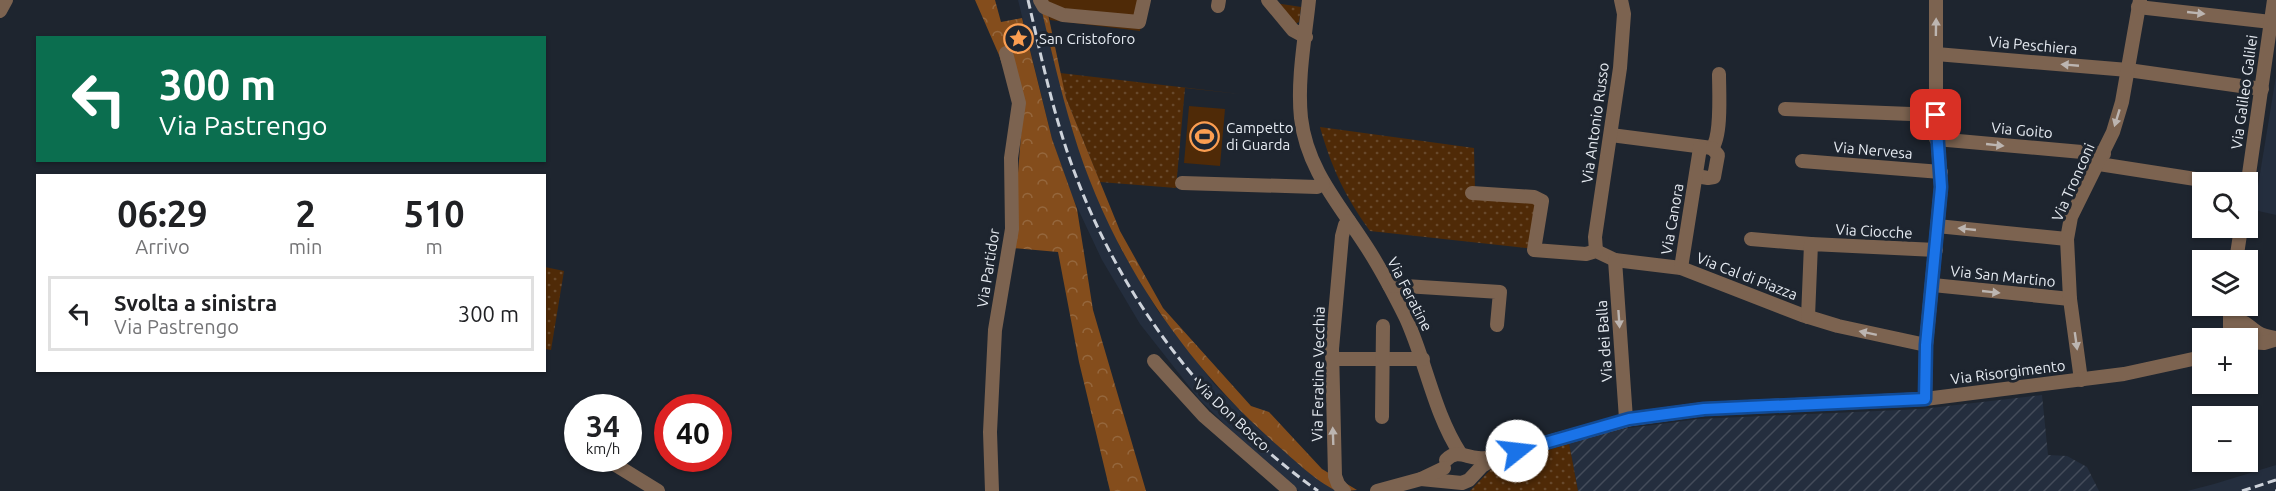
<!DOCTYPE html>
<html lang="it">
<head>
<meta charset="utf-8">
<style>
  :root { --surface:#fff; --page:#f6f6f6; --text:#202124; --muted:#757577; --line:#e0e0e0 }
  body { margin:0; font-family:Ubuntu,sans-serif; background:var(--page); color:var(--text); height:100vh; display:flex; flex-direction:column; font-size:22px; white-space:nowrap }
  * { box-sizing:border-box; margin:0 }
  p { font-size:20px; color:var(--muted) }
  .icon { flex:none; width:33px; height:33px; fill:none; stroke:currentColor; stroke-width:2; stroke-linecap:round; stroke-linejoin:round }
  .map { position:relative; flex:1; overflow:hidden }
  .sheet { position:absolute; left:36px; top:174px; width:510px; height:198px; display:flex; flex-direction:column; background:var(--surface); border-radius:0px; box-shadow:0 2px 4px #0004 }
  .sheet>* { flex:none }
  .hud { position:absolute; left:36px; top:36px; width:510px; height:126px; border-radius:0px; box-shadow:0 2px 4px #0004; background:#0b6e4f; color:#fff; overflow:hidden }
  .buttons { position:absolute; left:2192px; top:172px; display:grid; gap:12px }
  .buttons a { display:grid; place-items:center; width:66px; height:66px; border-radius:0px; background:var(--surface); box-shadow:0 2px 4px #0004; font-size:30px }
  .speed { position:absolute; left:564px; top:394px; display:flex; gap:12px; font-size:30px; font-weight:700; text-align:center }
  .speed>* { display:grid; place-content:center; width:78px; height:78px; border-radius:50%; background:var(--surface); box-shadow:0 2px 4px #0004; line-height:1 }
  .speed small { font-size:15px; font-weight:400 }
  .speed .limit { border:9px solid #d22; background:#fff; color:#111 }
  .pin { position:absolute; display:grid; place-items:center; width:51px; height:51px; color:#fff; margin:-26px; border-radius:12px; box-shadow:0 3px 9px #0006 }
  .me { position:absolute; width:66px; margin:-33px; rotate:74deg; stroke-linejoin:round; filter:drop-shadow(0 0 4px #0008) }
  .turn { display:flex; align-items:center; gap:21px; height:126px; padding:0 24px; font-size:27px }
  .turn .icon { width:78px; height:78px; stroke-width:2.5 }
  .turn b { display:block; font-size:42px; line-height:51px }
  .eta { display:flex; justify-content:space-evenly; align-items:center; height:102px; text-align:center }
  .eta b { font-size:36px; font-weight:700; line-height:42px }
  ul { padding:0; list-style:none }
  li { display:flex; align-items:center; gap:18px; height:75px; margin:0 12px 9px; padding:0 12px; border:3px solid var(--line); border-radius:0px }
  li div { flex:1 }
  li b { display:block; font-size:22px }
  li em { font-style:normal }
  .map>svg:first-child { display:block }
  .built { fill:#242e3e }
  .industrial { fill:url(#industrial-furrows) }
  .grass { fill:url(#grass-dots) }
  .forest { fill:url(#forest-crowns) }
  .pitch { fill:#4f2a07 }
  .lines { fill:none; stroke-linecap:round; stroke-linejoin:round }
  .minor { stroke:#7c6350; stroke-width:14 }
  .rail { stroke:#cdd2da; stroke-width:3; stroke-dasharray:9 4.5; stroke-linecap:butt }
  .oneway { fill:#bcb5b1 }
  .route-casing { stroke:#114b97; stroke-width:15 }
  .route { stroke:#1a73e8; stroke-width:10 }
  .labels { text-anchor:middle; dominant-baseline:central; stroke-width:6; stroke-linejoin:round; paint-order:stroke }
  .poi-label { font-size:15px; fill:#e6ebf2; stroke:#1e252f; text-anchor:start }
  .street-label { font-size:15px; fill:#e6ebf2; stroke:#1e252f }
</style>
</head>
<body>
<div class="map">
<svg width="2276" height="491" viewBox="0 0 2276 491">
  <defs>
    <pattern id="industrial-furrows" width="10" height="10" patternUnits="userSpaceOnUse" patternTransform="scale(1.5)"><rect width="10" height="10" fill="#242e3e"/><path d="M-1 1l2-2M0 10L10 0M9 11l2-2" fill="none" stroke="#444c5a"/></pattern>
    <pattern id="grass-dots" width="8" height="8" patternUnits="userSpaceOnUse" patternTransform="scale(1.5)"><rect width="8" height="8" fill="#4f2a07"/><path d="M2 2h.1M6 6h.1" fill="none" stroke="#68492c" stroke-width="1.8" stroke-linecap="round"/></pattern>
    <pattern id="forest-crowns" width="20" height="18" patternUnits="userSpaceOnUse" patternTransform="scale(1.5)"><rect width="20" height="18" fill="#844d1c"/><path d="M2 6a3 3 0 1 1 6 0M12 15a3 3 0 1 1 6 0" fill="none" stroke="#95673d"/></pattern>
  </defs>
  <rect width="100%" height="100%" fill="#1e252f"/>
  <g class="built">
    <polygon points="1018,0 1039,0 1073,132 1091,183 1121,249 1158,311 1215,385 1255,425 1283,450 1336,491 1299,491 1268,467 1199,399 1140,324 1102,260 1070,192 1052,139"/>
    <polygon points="2276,76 2276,215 2254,210"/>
    <polygon points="2276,465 2276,491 2187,491 2214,484"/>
  </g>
  <polygon class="industrial" points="2042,395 2048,455 2067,456 2087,467 2099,491 1578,491 1569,443 1622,429 1699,419 1922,409"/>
  <g class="grass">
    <polygon points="1275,3 1301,7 1299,22 1295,24"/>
    <polygon points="1060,73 1240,94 1185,88 1176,188 1100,182 1066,98"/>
    <path d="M1320 127 1474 148 1475 191 1548 198 1535 249 1370 231C1346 198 1331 167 1320 127Z"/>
    <polygon points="545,267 564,271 551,350 545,349"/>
    <polygon points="1569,443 1578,491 1470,491 1492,468"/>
  </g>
  <g class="forest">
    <polygon points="975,0 995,0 1001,22 1022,18 1052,139 1077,209 1093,310 1146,491 1110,491 1079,362 1058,252 1012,248 1022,123 999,55"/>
    <path d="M1039 0H1045L1066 98 1120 231 1163 308 1251 406 1269 412 1322 469 1357 490C1351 491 1340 491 1335 490 1316 481 1293 459 1277 445 1182 361 1110 254 1073 132 1060 89 1050 44 1039 0Z"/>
  </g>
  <g class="pitch">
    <polygon points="1045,0 1144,0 1140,31 1050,20"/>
    <polygon points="1189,106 1225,109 1220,166 1184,163"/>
  </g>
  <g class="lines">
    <g class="minor">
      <polyline points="1040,0 1044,7 1063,15 1139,22 1144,0"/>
      <polyline points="1268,0 1293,30 1306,37"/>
      <path d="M1309 0C1305 38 1297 80 1301 118 1307 170 1340 205 1366 246 1381 269 1394 294 1406 318 1426 362 1434 413 1460 453"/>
      <polyline points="1218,6 1219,0"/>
      <polyline points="2138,7 2271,22"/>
      <polyline points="0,11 6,0"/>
      <polyline points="1936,54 2128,70 2262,89"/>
      <polyline points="1785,109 1936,115"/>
      <polyline points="1611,135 1712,148"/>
      <polyline points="1936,139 2104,154"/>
      <path d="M1712 148C1722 136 1719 91 1719 74"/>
      <polyline points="1802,161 1941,172"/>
      <polyline points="2099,164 2221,183"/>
      <polyline points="1696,176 1708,178 1714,177 1718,155 1712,148"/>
      <polyline points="1182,183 1317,187 1323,184"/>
      <polyline points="2247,188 2274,0"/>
      <polyline points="1472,193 1534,197 1542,201 1534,250 1586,254 1596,251 1615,260 1681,268 1802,315 1838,326 1926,345"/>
      <polyline points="1937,226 2067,239"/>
      <polyline points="1751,239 1811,244"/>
      <polyline points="1596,251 1595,237 1620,68 1624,14 1621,0"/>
      <polyline points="1615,260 1626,419"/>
      <polyline points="2236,261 2241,228"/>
      <polyline points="1681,268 1700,148"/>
      <polyline points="1389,285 1500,292 1497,325"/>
      <polyline points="1933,285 2070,299"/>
      <polyline points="2230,306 2230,329"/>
      <polyline points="1808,317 1811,244 1936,250"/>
      <path d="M2227 339 2232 325C2244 317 2247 326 2257 332 2263 336 2269 337 2276 338"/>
      <polyline points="2249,342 2264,343 2274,340"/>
      <polyline points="1339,359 1423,359"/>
      <polyline points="1154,361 1204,416 1290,491"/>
      <polyline points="2081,380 2070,299 2067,239 2071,217 2113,132 2122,102 2140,0"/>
      <polyline points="1925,399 1926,345 1941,187 1936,115 1936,0"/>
      <polyline points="1382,417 1383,326"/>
      <polyline points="606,459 658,491"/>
      <path d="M1446 460C1457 449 1465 457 1478 458 1485 459 1491 458 1498 456L1631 419 1704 409 1925 399 2124 374 2202 357"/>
      <polyline points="1421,479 1462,483 1469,480 1482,466 1495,458"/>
      <polyline points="992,491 990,432 995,330 1012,229 1011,158 1019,103 1006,53"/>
      <polyline points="1344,491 1338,484 1335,476 1332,349 1342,236 1345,225 1349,221"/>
      <polyline points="1377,491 1421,479 1444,468"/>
    </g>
    <g class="rail">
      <path d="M1028 0C1040 51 1051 104 1068 154 1114 290 1202 408 1318 491"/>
      <polyline points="2242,491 2276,480"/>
      <polyline points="2275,491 2276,491"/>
    </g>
  </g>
  <defs><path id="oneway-solid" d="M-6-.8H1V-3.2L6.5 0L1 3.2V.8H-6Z" transform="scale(1.5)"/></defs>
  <g class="oneway">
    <use href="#oneway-solid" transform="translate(2196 13) rotate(6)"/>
    <use href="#oneway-solid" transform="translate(1936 27) rotate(-89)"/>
    <use href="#oneway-solid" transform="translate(2070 65) rotate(-175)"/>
    <use href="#oneway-solid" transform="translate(2117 118) rotate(107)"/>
    <use href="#oneway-solid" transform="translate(1995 145) rotate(6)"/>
    <use href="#oneway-solid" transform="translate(1967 229) rotate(-174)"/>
    <use href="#oneway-solid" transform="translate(1991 292) rotate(6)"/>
    <use href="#oneway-solid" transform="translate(1619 319) rotate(86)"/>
    <use href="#oneway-solid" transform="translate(1868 333) rotate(-168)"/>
    <use href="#oneway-solid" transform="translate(2076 341) rotate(82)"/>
    <use href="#oneway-solid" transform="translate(1333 436) rotate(-92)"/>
  </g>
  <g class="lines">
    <defs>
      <polyline id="route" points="1517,451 1629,419 1704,409 1925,399 1926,345 1941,187 1936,115"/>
    </defs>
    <use href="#route" class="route-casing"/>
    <use href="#route" class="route"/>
  </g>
  <defs>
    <symbol id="sight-ring" viewBox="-11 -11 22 22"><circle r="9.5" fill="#1e252f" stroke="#fb9e51" stroke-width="1.5"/><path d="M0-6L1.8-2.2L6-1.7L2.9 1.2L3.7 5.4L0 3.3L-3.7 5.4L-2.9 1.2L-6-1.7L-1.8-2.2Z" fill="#fb9e51"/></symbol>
    <symbol id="stadium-ring" viewBox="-11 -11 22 22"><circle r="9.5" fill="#1e252f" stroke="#fb9e51" stroke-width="1.5"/><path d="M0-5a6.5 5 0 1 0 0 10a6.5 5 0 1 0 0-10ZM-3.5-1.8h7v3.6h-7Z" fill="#fb9e51"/></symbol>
  </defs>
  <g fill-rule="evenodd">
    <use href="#sight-ring" x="1002" y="22" width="33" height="33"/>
    <use href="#stadium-ring" x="1188" y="120" width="33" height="33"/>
  </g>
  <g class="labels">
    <g class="poi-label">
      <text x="1039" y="38">San Cristoforo</text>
      <text x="1226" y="127">Campetto<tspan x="1226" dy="17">di Guarda</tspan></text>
    </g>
    <g class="street-label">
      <text transform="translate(2033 45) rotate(5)">Via Peschiera</text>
      <text transform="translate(2244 92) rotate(-82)">Via Galileo Galilei</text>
      <text transform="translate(1595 123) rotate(-82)">Via Antonio Russo</text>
      <text transform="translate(2022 130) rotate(5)">Via Goito</text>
      <text transform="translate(1873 150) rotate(5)">Via Nervesa</text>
      <text transform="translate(2073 182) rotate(-66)">Via Tronconi</text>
      <text transform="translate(1672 219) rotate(-80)">Via Canora</text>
      <text transform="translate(1874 231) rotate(3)">Via Ciocche</text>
      <text transform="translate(988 268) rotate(-81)">Via Partidor</text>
      <text transform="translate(1747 276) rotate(21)">Via Cal di Piazza</text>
      <text transform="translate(2003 276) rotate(6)">Via San Martino</text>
      <text transform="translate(1410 294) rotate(63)">Via Feratine</text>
      <text transform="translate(1604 341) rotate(-94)">Via dei Balla</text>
      <text transform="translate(2008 372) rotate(-7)">Via Risorgimento</text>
      <text transform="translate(1318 374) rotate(-89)">Via Feratine Vecchia</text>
      <text transform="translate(1232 415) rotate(43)">Via Don Bosco</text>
    </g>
  </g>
</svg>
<div class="buttons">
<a><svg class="icon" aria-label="search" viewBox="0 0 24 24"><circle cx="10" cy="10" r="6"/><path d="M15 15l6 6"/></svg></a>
<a><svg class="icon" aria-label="layers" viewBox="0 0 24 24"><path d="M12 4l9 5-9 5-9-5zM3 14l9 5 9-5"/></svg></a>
<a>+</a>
<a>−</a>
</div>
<div class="speed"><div>34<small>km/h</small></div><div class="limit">40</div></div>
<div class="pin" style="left:1936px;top:115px;background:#d93025"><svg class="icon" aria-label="arrive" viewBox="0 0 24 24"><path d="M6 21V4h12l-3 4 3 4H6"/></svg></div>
<svg class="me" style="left:1517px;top:451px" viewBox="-20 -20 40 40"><circle r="19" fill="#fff"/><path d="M0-13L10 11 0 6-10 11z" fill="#1a73e8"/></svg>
<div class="hud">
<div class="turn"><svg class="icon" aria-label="left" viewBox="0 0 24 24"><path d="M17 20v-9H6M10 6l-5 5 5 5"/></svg><div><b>300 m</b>Via Pastrengo</div></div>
</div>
<section class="sheet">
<div class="eta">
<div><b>06:29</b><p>Arrivo</p></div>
<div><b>2</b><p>min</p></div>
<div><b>510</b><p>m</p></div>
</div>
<ul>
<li><svg class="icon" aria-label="left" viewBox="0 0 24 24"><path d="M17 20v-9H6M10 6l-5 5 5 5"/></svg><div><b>Svolta a sinistra</b><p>Via Pastrengo</p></div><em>300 m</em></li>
</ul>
</section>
</div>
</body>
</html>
